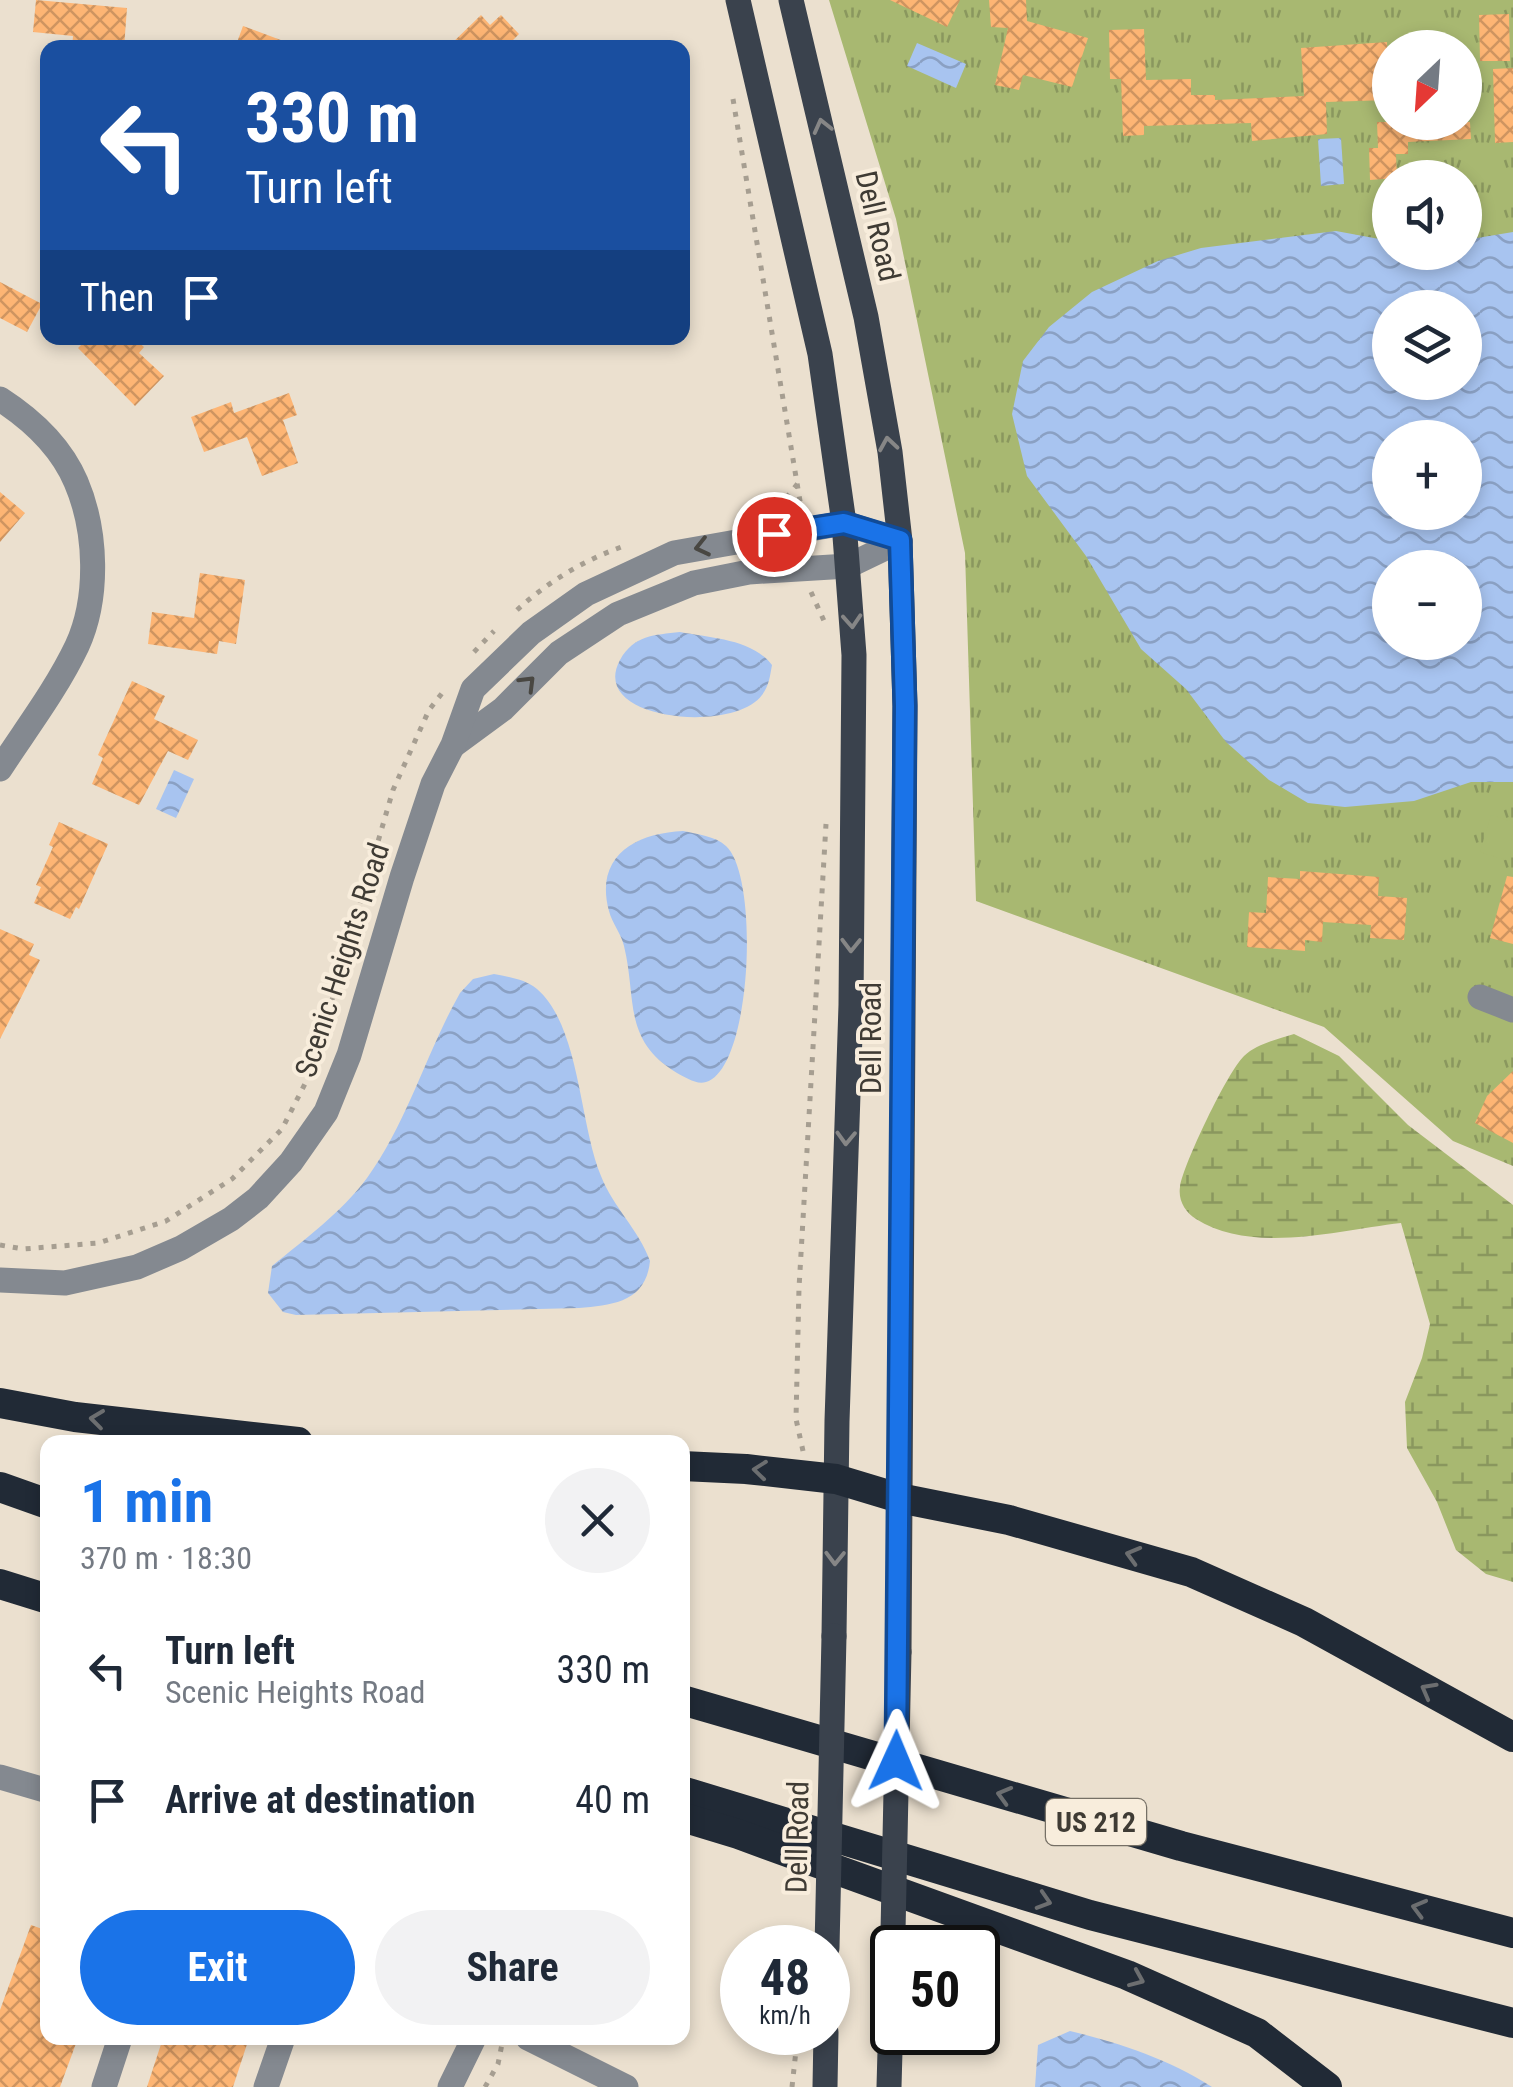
<!DOCTYPE html>
<html lang="en">
<head>
<meta charset="utf-8">
<style>
  :root { --surface:#fff; --page:#f2f2f3; --text:#1f2937; --muted:#747a83; --accent:#1a73e8 }
  body { margin:0; font-family:"Roboto Condensed",sans-serif; background:var(--page); color:var(--text); height:100vh; display:flex; flex-direction:column; font-size:38px; white-space:nowrap }
  * { box-sizing:border-box; margin:0 }
  p { font-size:32px; color:var(--muted) }
  .icon { flex:none; width:55px; height:55px; fill:none; stroke:currentColor; stroke-width:2; stroke-linecap:round; stroke-linejoin:round }
  .map { position:relative; flex:1; overflow:hidden }
  .sheet { position:absolute; left:40px; top:1435px; width:650px; height:610px; display:flex; flex-direction:column; background:var(--surface); border-radius:20px; box-shadow:0 5px 15px #0003 }
  .sheet>* { flex:none }
  .banner { position:absolute; left:40px; top:40px; width:650px; height:305px; border-radius:20px; box-shadow:0 5px 15px #0003; background:#1a4fa0; color:#fff; overflow:hidden }
  .needle { width:65px; rotate:205deg }
  .controls { position:absolute; left:1372px; top:30px; display:grid; gap:20px }
  .controls a { display:grid; place-items:center; width:110px; height:110px; border-radius:50%; background:var(--surface); box-shadow:0 5px 15px #0003; font-size:50px }
  .speed { position:absolute; left:720px; top:1925px; display:flex; gap:20px; font-size:50px; font-weight:700; text-align:center }
  .speed>* { display:grid; place-content:center; width:130px; height:130px; border-radius:50%; background:var(--surface); box-shadow:0 5px 15px #0003; line-height:1 }
  .speed small { font-size:25px; font-weight:400 }
  .speed .limit { border:5px solid #111; border-radius:15px; background:#fff; color:#111 }
  .pin { position:absolute; display:grid; place-items:center; width:85px; height:85px; color:#fff; margin:-42px; border:5px solid #fff; border-radius:50%; box-shadow:0 2px 10px #0007 }
  .me { position:absolute; width:110px; margin:-55px; rotate:1deg; stroke-linejoin:round; filter:drop-shadow(0 0 8px #0008) }
  .turn { display:flex; align-items:center; gap:35px; height:210px; padding:0 40px; font-size:45px }
  .turn .icon { width:130px; height:130px; stroke-width:2.5 }
  .turn b { display:block; font-size:70px; line-height:85px }
  .then { display:flex; align-items:center; height:95px; padding:0 40px; background:#0003; gap:20px; font-size:38px }
  .round { display:grid; place-items:center; flex:none; width:105px; height:105px; border-radius:52px; background:var(--page) }
  .headline { display:flex; align-items:center; justify-content:space-between; height:170px; padding:0 40px }
  h1 { font-size:60px; font-weight:700; line-height:75px; color:var(--accent) }
  .button { display:flex; gap:20px; margin-top:auto; padding:20px 40px }
  .button a { flex:1; height:115px; border-radius:60px; background:var(--accent); color:#fff; font-size:40px; font-weight:700; line-height:115px; text-align:center }
  .button a+a { background:var(--page); color:var(--text) }
  ul { padding:0; list-style:none }
  li { display:flex; align-items:center; gap:30px; height:130px; padding:0 40px }
  li div { flex:1 }
  li b { display:block; font-size:38px }
  li em { font-style:normal }
  .map>svg:first-child { display:block }
  .grass { fill:url(#grass-tufts); fill-rule:evenodd }
  .wetland { fill:url(#wetland-marsh) }
  .garden { fill:#a8b871 }
  .water { fill:url(#water-waves); fill-rule:evenodd }
  .building { fill:url(#building-cross-hatch) }
  .lines { fill:none; stroke-linecap:round; stroke-linejoin:round }
  .path { stroke:#a69e91; stroke-width:5; stroke-dasharray:5 8; stroke-linecap:butt }
  .minor { stroke:#848990; stroke-width:25 }
  .major { stroke:#3a424d; stroke-width:25 }
  .highway { stroke:#212a36; stroke-width:30 }
  .major-bridge { stroke:#3a424d; stroke-width:25 }
  .oneway { stroke:#868686 }
  .oneway2 { stroke:#494742 }
  .oneway3 { stroke:#6c6e70 }
  .route-casing { stroke:#114b97; stroke-width:25 }
  .route { stroke:#1a73e8; stroke-width:18 }
  .labels { text-anchor:middle; dominant-baseline:central; stroke-width:8; stroke-linejoin:round; paint-order:stroke }
  .shield { fill:#f8eddc; stroke:#767066; stroke-width:2.5 }
  .shield-label { font-size:28px; font-weight:bold; fill:#3f3b34 }
  .street-label { font-size:30px; fill:#3f3b34; stroke:#f8eddc }
</style>
</head>
<body>
<div class="map">
<svg width="1513" height="2087" viewBox="0 0 1513 2087">
  <defs>
    <pattern id="grass-tufts" width="24" height="20" patternUnits="userSpaceOnUse" patternTransform="scale(2.5)"><rect width="24" height="20" fill="#a8b871"/><path d="M3 7l-1-3M5 7V3M7 7l1-3M15 17l-1-3M17 17v-4M19 17l1-3" fill="none" stroke="#8a975e"/></pattern>
    <pattern id="wetland-marsh" width="20" height="14" patternUnits="userSpaceOnUse" patternTransform="scale(2.5)"><rect width="20" height="14" fill="#a8b871"/><path d="M1 5h8M5 5V1M11 12h8M15 12V8" fill="none" stroke="#8a975e"/></pattern>
    <pattern id="water-waves" width="16" height="10" patternUnits="userSpaceOnUse" patternTransform="scale(2.5)"><rect width="16" height="10" fill="#a8c4f0"/><path d="M0 5q4-4 8 0t8 0" fill="none" stroke="#8aa0c3"/></pattern>
    <pattern id="building-cross-hatch" width="8" height="8" patternUnits="userSpaceOnUse" patternTransform="scale(2.5)"><rect width="8" height="8" fill="#fdb574"/><path d="M0 0l8 8M0 8l8-8" fill="none" stroke="#ce9460"/></pattern>
  </defs>
  <rect width="100%" height="100%" fill="#ebe0cf"/>
  <path class="grass" d="M829 0H1513V1166L1453 1141 1324 1027 976 901 965 553 896 219ZM1390 48H1465V122H1390ZM1390 178H1465V252H1390ZM1390 308H1465V382H1390ZM1390 438H1465V512H1390ZM1390 568H1465V642H1390Z"/>
  <path class="wetland" d="M1294 1034 1339 1056 1408 1125 1513 1205V1582L1486 1574 1456 1550 1437 1502 1407 1448 1405 1402 1422 1358 1430 1324 1401 1223C1340 1230 1252 1255 1196 1219 1185 1212 1178 1200 1180 1187 1183 1165 1228 1071 1244 1056 1257 1044 1278 1039 1294 1034Z"/>
  <polygon class="garden" points="1491,815 1513,822 1510,861 1480,852"/>
  <g class="water">
    <polygon points="917,43 966,64 956,88 907,66"/>
    <polygon points="1341,138 1344,184 1321,186 1318,139"/>
    <path d="M1336 231 1390 241V252H1465V240L1513 232V782H1471L1414 801 1345 807 1308 803 1269 780 1226 742 1186 689 1141 649 1086 556 1027 476 1012 414 1023 361 1049 327 1092 292 1158 261 1201 248ZM1390 308H1465V382H1390ZM1390 438H1465V512H1390ZM1390 568H1465V642H1390Z"/>
    <path d="M680 632C711 638 752 639 772 665 770 676 769 686 762 695 734 734 587 721 620 660 634 635 654 635 680 632Z"/>
    <polygon points="174,770 194,779 176,818 156,809"/>
    <path d="M683 831C697 834 715 836 726 846 760 877 752 1069 706 1082 696 1085 685 1077 677 1073 622 1040 637 999 624 946 621 933 612 923 609 911 594 856 636 833 683 831Z"/>
    <path d="M494 974C509 977 525 979 537 989 580 1026 579 1123 601 1176 613 1207 639 1230 650 1261 646 1302 613 1305 579 1308L296 1315 283 1312 268 1293 272 1266C305 1239 341 1213 367 1178 408 1121 426 1053 460 993L473 979Z"/>
    <path d="M1070 2031C1120 2043 1168 2059 1212 2087H1035L1038 2045Z"/>
  </g>
  <g class="building">
    <polygon points="36,0 127,8 124,48 72,48 73,36 33,32"/>
    <polygon points="890,0 960,0 947,27"/>
    <polygon points="989,0 1026,0 1027,21 1088,38 1072,87 1023,75 1019,90 995,85 1008,28 991,27"/>
    <polygon points="1509,14 1510,61 1480,61 1479,15"/>
    <polygon points="481,15 490,25 501,15 519,34 505,48 447,48"/>
    <polygon points="243,26 294,45 294,48 235,48"/>
    <polygon points="1144,29 1146,80 1191,79 1191,95 1215,95 1215,100 1304,96 1301,48 1387,42 1389,100 1326,102 1327,134 1252,141 1251,123 1144,126 1144,135 1123,136 1121,79 1110,79 1109,30"/>
    <polygon points="1513,68 1513,142 1495,143 1493,69"/>
    <polygon points="1377,122 1470,122 1471,139 1408,142 1408,154 1396,154 1397,178 1370,180 1369,148 1378,148"/>
    <polygon points="0,282 42,304 27,332 0,318"/>
    <polygon points="88,338 134,338 144,347 139,353 164,376 135,406 78,348"/>
    <polygon points="289,393 297,415 283,420 298,463 262,476 247,437 204,452 191,417 231,402 234,413"/>
    <polygon points="0,492 25,513 0,542"/>
    <polygon points="200,573 245,580 236,644 219,641 217,654 148,644 152,612 194,618"/>
    <polygon points="132,681 165,696 154,719 198,740 188,760 168,751 139,805 92,784 103,758 98,755"/>
    <polygon points="59,822 108,844 79,909 76,907 70,919 34,903 41,887 36,885 53,847 49,845"/>
    <polygon points="1300,871 1379,877 1378,896 1407,898 1404,940 1370,938 1371,925 1323,922 1322,942 1305,940 1305,951 1247,947 1249,912 1266,913 1268,877 1300,879"/>
    <polygon points="1507,876 1513,877 1513,944 1490,938"/>
    <polygon points="0,929 34,944 29,955 40,960 0,1039"/>
    <polygon points="1513,1071 1513,1143 1475,1123 1487,1096"/>
    <polygon points="31,1925 48,1931 48,2038 78,2038 60,2087 0,2087 0,2010"/>
    <polygon points="163,2038 249,2038 233,2087 147,2087"/>
  </g>
  <g class="lines">
    <g class="path">
      <polyline points="733,99 801,507"/>
      <polyline points="778,508 799,482"/>
      <polyline points="811,592 825,623"/>
      <path d="M517 610C550 580 586 559 627 545"/>
      <polyline points="474,652 494,631"/>
      <polyline points="0,1245 23,1249 98,1243 166,1221 232,1179 282,1129 311,1072 393,790 429,710 446,688"/>
      <polyline points="803,1451 796,1419 799,1288 826,824"/>
      <polyline points="485,2087 498,2064 503,2039"/>
      <polyline points="792,2087 798,2032"/>
    </g>
    <g class="minor">
      <path d="M0 399C31 419 61 447 76 482 97 531 99 598 77 646 56 690 26 729 0 769"/>
      <polyline points="454,745 503,709 559,653 618,614 694,583 749,572 848,566 900,541"/>
      <polyline points="1480,997 1513,1010"/>
      <polyline points="0,1280 65,1283 137,1267 181,1248 231,1219 258,1198 291,1162 326,1112 349,1055 402,877 433,784 453,745 473,689 531,633 586,594 674,553 844,523 900,541"/>
      <polyline points="0,1777 48,1791"/>
      <polyline points="528,2038 626,2087"/>
      <polyline points="104,2087 120,2038"/>
      <polyline points="266,2087 283,2038"/>
      <polyline points="450,2087 474,2038"/>
    </g>
    <g class="major">
      <polyline points="738,0 820,354 844,523 854,655 851,1005 837,1421 834,1636"/>
      <polyline points="791,0 866,317 890,452 900,541 905,706 899,1652"/>
      <polyline points="825,2087 826,2032"/>
      <polyline points="889,2087 892,1978"/>
    </g>
    <g class="highway">
      <polyline points="0,1403 75,1417 298,1442"/>
      <polyline points="682,1466 746,1469 836,1479 899,1498 1009,1520 1191,1572 1304,1622 1513,1737"/>
      <polyline points="0,1487 48,1504"/>
      <polyline points="0,1584 48,1599"/>
      <polyline points="682,1700 1181,1846 1513,1933"/>
      <polyline points="682,1791 1090,1915 1513,2023"/>
      <polyline points="682,1817 738,1834 1127,1975 1257,2033 1327,2087"/>
    </g>
    <g class="major-bridge">
      <polyline points="827,1948 834,1636"/>
      <polyline points="892,1978 899,1652"/>
    </g>
  </g>
  <defs><path id="oneway-chevron" d="M-2-3.5L2.5 0L-2 3.5" fill="none" stroke-width="1.6" stroke-linecap="round" stroke-linejoin="round" transform="scale(2.5)"/></defs>
  <g class="oneway">
    <use href="#oneway-chevron" transform="translate(822 126) rotate(-104)"/>
    <use href="#oneway-chevron" transform="translate(888 444) rotate(-99)"/>
    <use href="#oneway-chevron" transform="translate(852 621) rotate(86)"/>
    <use href="#oneway-chevron" transform="translate(851 945) rotate(91)"/>
    <use href="#oneway-chevron" transform="translate(846 1138) rotate(92)"/>
    <use href="#oneway-chevron" transform="translate(835 1558) rotate(91)"/>
  </g>
  <g class="oneway2">
    <use href="#oneway-chevron" transform="translate(702 547) rotate(167)"/>
    <use href="#oneway-chevron" transform="translate(528 683) rotate(-45)"/>
  </g>
  <g class="oneway3">
    <use href="#oneway-chevron" transform="translate(97 1419) rotate(-173)"/>
    <use href="#oneway-chevron" transform="translate(760 1470) rotate(-174)"/>
    <use href="#oneway-chevron" transform="translate(1133 1555) rotate(-164)"/>
    <use href="#oneway-chevron" transform="translate(1428 1690) rotate(-151)"/>
    <use href="#oneway-chevron" transform="translate(1004 1795) rotate(-164)"/>
    <use href="#oneway-chevron" transform="translate(1044 1901) rotate(17)"/>
    <use href="#oneway-chevron" transform="translate(1419 1908) rotate(-165)"/>
    <use href="#oneway-chevron" transform="translate(1137 1979) rotate(23)"/>
  </g>
  <g class="lines">
    <defs>
      <polyline id="route" points="774,534 844,523 900,540 905,706 896,1761"/>
    </defs>
    <use href="#route" class="route-casing"/>
    <use href="#route" class="route"/>
  </g>
  <g class="labels">
    <rect class="shield" x="1046" y="1799" width="100" height="46" rx="8"/>
    <g class="shield-label">
      <text x="1096" y="1822">US 212</text>
    </g>
    <g class="street-label">
      <text transform="translate(878 226) rotate(77)">Dell Road</text>
      <text transform="translate(342 960) rotate(-72)">Scenic Heights Road</text>
      <text transform="translate(870 1038) rotate(-90)">Dell Road</text>
      <text transform="translate(797 1837) rotate(-89)">Dell Road</text>
    </g>
  </g>
</svg>
<div class="controls">
<a><svg class="needle" viewBox="-14 -14 28 28"><path d="M0-13l5 13h-10z" fill="#e53935"/><path d="M0 13l5-13h-10z" fill="#747a83"/></svg></a>
<a><svg class="icon" aria-label="sound" viewBox="0 0 24 24"><path d="M4 9h4l5-4v14l-5-4H4zM17 9q2 3 0 6"/></svg></a>
<a><svg class="icon" aria-label="layers" viewBox="0 0 24 24"><path d="M12 4l9 5-9 5-9-5zM3 14l9 5 9-5"/></svg></a>
<a>+</a>
<a>−</a>
</div>
<div class="speed"><div>48<small>km/h</small></div><div class="limit">50</div></div>
<div class="pin" style="left:774px;top:534px;background:#d93025"><svg class="icon" aria-label="arrive" viewBox="0 0 24 24"><path d="M6 21V4h12l-3 4 3 4H6"/></svg></div>
<svg class="me" style="left:896px;top:1761px" viewBox="-20 -20 40 40"><path d="M0-17L14 15 0 8-14 15z" fill="#1a73e8" stroke="#fff" stroke-width="4"/></svg>
<div class="banner">
<div class="turn"><svg class="icon" aria-label="left" viewBox="0 0 24 24"><path d="M17 20v-9H6M10 6l-5 5 5 5"/></svg><div><b>330 m</b>Turn left</div></div>
<div class="then">Then<svg class="icon" aria-label="arrive" viewBox="0 0 24 24"><path d="M6 21V4h12l-3 4 3 4H6"/></svg></div>
</div>
<section class="sheet">
<div class="headline"><div><h1>1 min</h1><p>370 m · 18:30</p></div><a class="round"><svg class="icon" aria-label="close" viewBox="0 0 24 24"><path d="M6 6l12 12M18 6L6 18"/></svg></a></div>
<ul>
<li><svg class="icon" aria-label="left" viewBox="0 0 24 24"><path d="M17 20v-9H6M10 6l-5 5 5 5"/></svg><div><b>Turn left</b><p>Scenic Heights Road</p></div><em>330 m</em></li>
<li><svg class="icon" aria-label="arrive" viewBox="0 0 24 24"><path d="M6 21V4h12l-3 4 3 4H6"/></svg><div><b>Arrive at destination</b></div><em>40 m</em></li>
</ul>
<div class="button"><a>Exit</a><a>Share</a></div>
</section>
</div>
</body>
</html>
